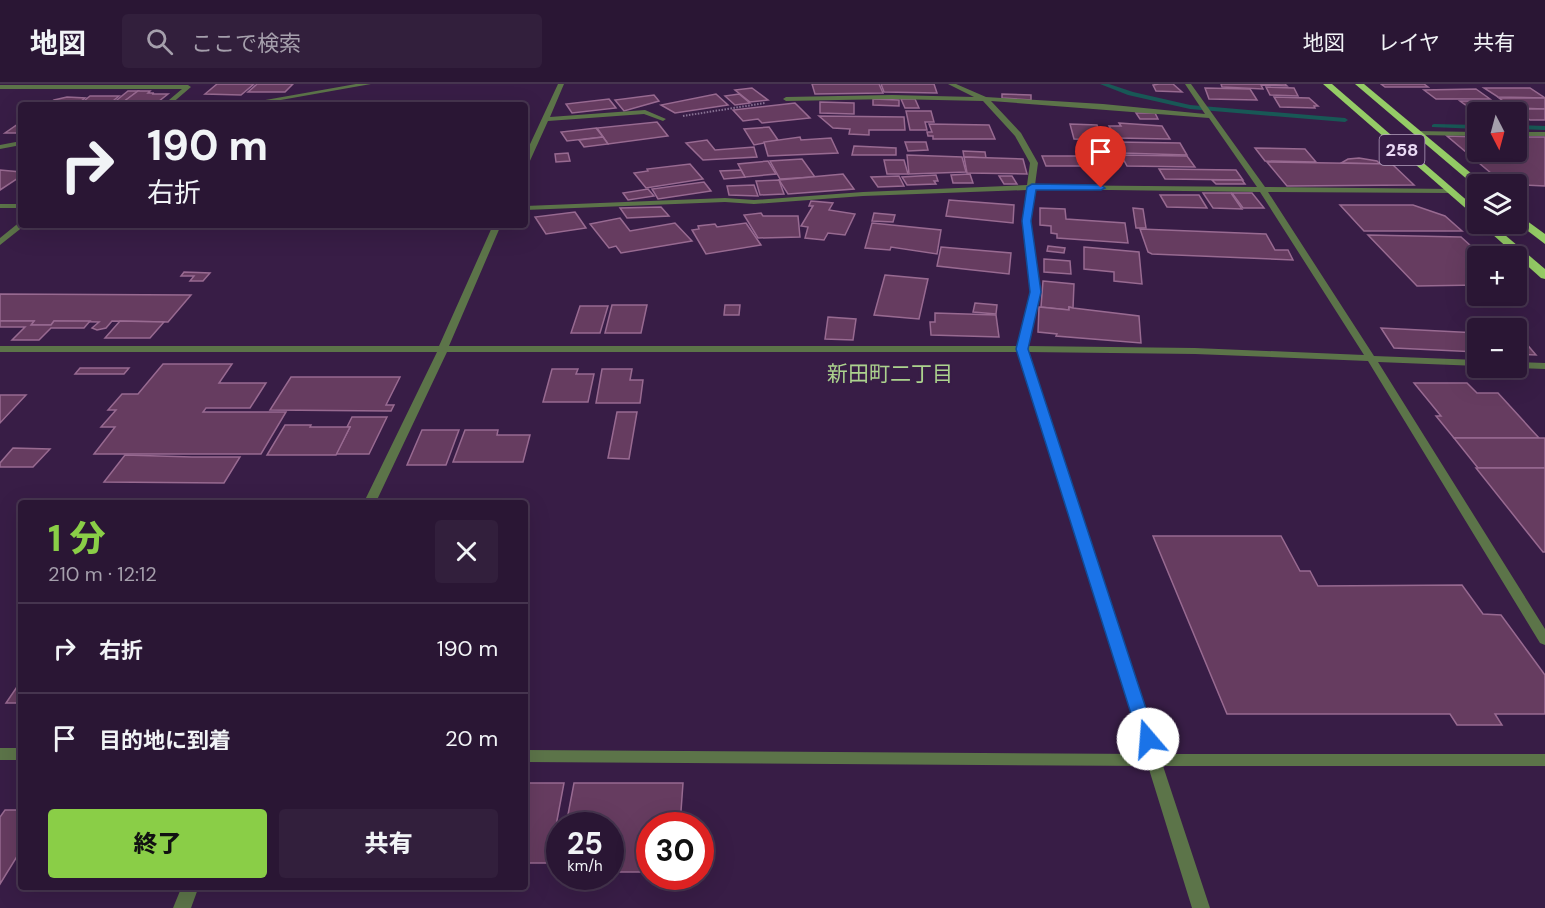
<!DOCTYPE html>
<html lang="ja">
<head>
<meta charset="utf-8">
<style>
  :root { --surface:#2a1634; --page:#321f3c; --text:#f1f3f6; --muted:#a59fac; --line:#46354f; --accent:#8ace47 }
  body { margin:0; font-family:"DM Sans","Noto Sans JP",sans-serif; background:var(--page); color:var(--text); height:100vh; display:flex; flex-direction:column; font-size:22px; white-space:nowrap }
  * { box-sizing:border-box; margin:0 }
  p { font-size:20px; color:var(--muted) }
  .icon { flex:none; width:33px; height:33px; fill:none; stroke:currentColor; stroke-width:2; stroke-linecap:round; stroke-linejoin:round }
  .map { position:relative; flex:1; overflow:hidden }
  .side { position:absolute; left:18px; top:416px; width:510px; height:390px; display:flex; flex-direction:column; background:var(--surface); border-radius:6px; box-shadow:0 6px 24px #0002,0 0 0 2px var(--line) }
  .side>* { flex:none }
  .top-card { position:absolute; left:18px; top:18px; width:510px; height:126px; border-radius:6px; box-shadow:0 6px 24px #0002,0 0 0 2px var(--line); background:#2a1634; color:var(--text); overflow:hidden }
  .needle { width:39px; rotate:174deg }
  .buttons { position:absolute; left:1467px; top:18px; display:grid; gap:12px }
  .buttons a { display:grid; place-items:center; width:60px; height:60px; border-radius:6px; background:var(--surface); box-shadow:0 6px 24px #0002,0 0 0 2px var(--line); font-size:30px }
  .speed { position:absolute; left:546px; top:728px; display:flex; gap:12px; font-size:30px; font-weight:700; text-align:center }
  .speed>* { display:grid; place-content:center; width:78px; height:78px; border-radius:50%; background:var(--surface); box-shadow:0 6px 24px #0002,0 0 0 2px var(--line); line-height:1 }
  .speed small { font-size:15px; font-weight:400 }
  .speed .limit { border:9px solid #d22; background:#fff; color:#111 }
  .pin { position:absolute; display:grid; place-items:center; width:51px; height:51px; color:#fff; margin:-62px -26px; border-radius:50% 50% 50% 0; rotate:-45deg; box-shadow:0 0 6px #0007 }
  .pin .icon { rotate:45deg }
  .me { position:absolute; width:66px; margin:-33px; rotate:342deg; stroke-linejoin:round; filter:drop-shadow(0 0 4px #0008) }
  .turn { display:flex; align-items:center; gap:21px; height:126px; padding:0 30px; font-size:27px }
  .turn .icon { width:78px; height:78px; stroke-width:2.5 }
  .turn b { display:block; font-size:42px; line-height:51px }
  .round { display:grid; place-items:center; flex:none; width:63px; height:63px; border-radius:6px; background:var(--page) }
  .summary { display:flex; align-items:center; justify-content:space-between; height:102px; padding:0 30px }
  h1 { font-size:36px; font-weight:800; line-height:45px; color:var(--accent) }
  .button { display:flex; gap:12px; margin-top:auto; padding:12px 30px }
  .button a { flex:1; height:69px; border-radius:6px; background:var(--accent); color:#111; font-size:24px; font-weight:800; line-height:69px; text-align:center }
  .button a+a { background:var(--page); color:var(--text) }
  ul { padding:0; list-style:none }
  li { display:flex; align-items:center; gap:18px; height:90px; padding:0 30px; border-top:2px solid var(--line) }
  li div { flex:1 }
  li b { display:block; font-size:22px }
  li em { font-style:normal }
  header { display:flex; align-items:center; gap:36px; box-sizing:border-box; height:84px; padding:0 30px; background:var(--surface); border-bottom:2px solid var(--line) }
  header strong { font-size:28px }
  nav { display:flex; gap:33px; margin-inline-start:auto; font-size:21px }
  .search { width:420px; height:54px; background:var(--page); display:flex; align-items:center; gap:15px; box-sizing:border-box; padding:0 21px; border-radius:6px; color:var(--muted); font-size:22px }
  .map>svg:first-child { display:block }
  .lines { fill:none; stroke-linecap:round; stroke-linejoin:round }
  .stream { fill:#185856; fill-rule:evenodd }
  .building { fill:#663c60; stroke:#986a91; stroke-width:1.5 }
  .path { stroke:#877193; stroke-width:2; stroke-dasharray:1.5 1.5; stroke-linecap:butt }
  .minor { fill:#5c7449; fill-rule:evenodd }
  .trunk { fill:#95cc66; fill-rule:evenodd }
  .route { fill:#1a73e8; stroke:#114b97; stroke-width:1.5 }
  .labels { text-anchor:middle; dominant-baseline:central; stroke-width:4.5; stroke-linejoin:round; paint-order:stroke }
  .shield { fill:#381d46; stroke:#b5a1c0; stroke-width:1.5 }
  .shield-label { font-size:18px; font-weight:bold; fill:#eadaf4 }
  .neighbourhood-label { font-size:21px; fill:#acd28e; stroke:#381d46 }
</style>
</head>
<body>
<header>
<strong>地図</strong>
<div class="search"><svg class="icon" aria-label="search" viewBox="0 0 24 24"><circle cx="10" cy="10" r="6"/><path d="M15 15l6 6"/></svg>ここで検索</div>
<nav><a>地図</a><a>レイヤ</a><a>共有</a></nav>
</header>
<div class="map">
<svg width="1545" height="824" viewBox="0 0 1545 824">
  <rect width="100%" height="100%" fill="#381d46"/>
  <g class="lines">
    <g class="stream">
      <polygon points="1100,0 1109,0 1133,8 1190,21 1345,34 1348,36 1345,38 1190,25 1128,11"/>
      <polygon points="1434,40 1478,41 1478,45 1432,43 1432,41"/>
      <polygon points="1516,41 1545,42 1545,46 1516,45"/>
    </g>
  </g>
  <g class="building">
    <polygon points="217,0 254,0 241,11 205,10"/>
    <polygon points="257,0 293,0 285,8 248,8"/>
    <polygon points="812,0 879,0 883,9 815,10"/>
    <polygon points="881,0 934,0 937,9 884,8"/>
    <polygon points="1159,0 1173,0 1182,8 1156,7 1153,1"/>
    <polygon points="1221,0 1285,0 1287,2 1261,1 1263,5 1222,3"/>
    <polygon points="1381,0 1424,0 1428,3 1385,3"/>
    <polygon points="1266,3 1294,4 1298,12 1270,11"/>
    <polygon points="752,4 768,16 750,18 735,6"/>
    <polygon points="1205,4 1250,5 1257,16 1209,15"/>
    <polygon points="1484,4 1530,4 1545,14 1498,13"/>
    <polygon points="1476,5 1490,15 1436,15 1424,6"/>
    <polygon points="128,7 138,7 121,20 112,20"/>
    <polygon points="138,7 150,7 148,9 154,9 152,10 168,10 154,21 119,21"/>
    <polygon points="716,10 728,21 675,29 661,21"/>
    <polygon points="739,10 750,19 735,21 725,12"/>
    <polygon points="1002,10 1031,11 1031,16 1002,14"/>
    <polygon points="654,11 659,17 624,27 615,16"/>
    <polygon points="90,12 119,12 108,21 79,21"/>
    <polygon points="67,13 85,14 76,21 46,21 54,16"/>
    <polygon points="1274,13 1309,14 1318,22 1314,22 1315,24 1280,23"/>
    <polygon points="1499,14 1545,14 1545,25 1513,24"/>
    <polygon points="609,15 616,24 572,29 566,20"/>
    <polygon points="873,15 899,16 899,22 873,21"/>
    <polygon points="901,15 915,15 919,24 905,24"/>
    <polygon points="1460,17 1492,17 1510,28 1478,30"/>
    <polygon points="820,18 854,19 854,30 820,29"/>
    <polygon points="795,19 810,34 762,39 758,35 743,37 733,26"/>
    <polygon points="1515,25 1545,25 1545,36 1530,36"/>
    <polygon points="906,27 931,27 934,38 925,38 927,46 910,46"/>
    <polygon points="1136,29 1155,29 1158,35 1140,35"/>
    <polygon points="819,32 904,33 905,46 869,46 869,51 849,50 850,45 833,44"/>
    <polygon points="21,38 21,49 5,49"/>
    <polygon points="657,38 668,52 608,60 597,44"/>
    <polygon points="1119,39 1162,42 1170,55 1116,54 1109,42 1121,42"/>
    <polygon points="929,40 989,41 995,55 933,55 933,52 928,52 927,48 932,48"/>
    <polygon points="1070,40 1097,41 1101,52 1105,52 1107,56 1074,55"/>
    <polygon points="769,43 778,56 754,61 744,45"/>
    <polygon points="596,44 603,53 567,57 561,48"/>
    <polygon points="1447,52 1478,53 1478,68 1516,68 1516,53 1545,53 1545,102 1504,100"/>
    <polygon points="603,53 608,60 584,63 579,56"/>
    <polygon points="800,53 801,56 831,54 838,69 768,72 764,58"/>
    <polygon points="707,56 715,66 754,63 757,73 703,76 686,59"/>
    <polygon points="905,58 926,58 928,66 908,67"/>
    <polygon points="1115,58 1180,59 1187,71 1121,69"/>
    <polygon points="854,62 896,64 896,71 852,71"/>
    <polygon points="1255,64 1305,65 1316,78 1265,77"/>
    <polygon points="963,67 985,68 986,74 964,73"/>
    <polygon points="568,69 570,77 556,78 555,70"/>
    <polygon points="907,71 962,73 966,88 909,90"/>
    <polygon points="1121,71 1187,72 1195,83 1127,82"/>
    <polygon points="1042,72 1077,72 1082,82 1046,82"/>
    <polygon points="964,73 1023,75 1027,90 967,89"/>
    <polygon points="1359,74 1377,77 1380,80 1341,79 1348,75"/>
    <polygon points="802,75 815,93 780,95 770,77"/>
    <polygon points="884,76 904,76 908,90 887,90"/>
    <polygon points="768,77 776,90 745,93 738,80"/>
    <polygon points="1267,78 1392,80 1414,101 1287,102"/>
    <polygon points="690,80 703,95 646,104 634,89 648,87 647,85"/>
    <polygon points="1159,85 1236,86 1243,96 1165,95"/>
    <polygon points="0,86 21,88 21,92 0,106"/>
    <polygon points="741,86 745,93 724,95 720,87"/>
    <polygon points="843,90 854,105 788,110 779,96"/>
    <polygon points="970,90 973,99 953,99 951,91"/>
    <polygon points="936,91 938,97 934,97 936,100 907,101 902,93"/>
    <polygon points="899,92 904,102 878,103 871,93"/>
    <polygon points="999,92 1012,92 1017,100 1004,100"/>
    <polygon points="779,96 784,110 760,111 756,97"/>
    <polygon points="1212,96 1242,96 1245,100 1216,100"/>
    <polygon points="704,98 711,107 658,115 652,105"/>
    <polygon points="754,101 758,112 729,111 727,102"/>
    <polygon points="648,105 654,112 628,116 623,109"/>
    <polygon points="1203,109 1231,109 1242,125 1213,124"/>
    <polygon points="1232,109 1252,109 1264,124 1243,124"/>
    <polygon points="1160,111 1199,111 1207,124 1167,123"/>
    <polygon points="949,116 1014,121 1013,139 946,132"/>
    <polygon points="811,117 833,119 829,126 855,130 845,151 828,149 824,156 805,154 808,143 801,142 813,122 809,122"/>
    <polygon points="1340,121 1413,121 1445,132 1462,147 1364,147"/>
    <polygon points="661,123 669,132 627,134 620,124"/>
    <polygon points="1040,124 1065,125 1066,135 1125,139 1128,159 1057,154 1057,150 1051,149 1051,142 1040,141"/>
    <polygon points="1133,124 1143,125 1146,144 1136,144"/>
    <polygon points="575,128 586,144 546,150 535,133"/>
    <polygon points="761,129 763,132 798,132 800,153 758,154 744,131"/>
    <polygon points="874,129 895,131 893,138 872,137"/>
    <polygon points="620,134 630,147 675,139 692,157 621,169 616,162 609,164 590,140"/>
    <polygon points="746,139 761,161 706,170 692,146 699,145 698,142 715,140 717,143"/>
    <polygon points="872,139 941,146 937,170 891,163 890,166 865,164"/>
    <polygon points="1140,145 1266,150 1275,166 1288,166 1293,176 1152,170 1148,168"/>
    <polygon points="1368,151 1461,153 1482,172 1478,172 1478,201 1417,202"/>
    <polygon points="1048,162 1065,164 1064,169 1047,167"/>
    <polygon points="941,163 1011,169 1009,190 937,182"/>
    <polygon points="1084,163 1139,168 1142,200 1114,197 1114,188 1084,185"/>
    <polygon points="1044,175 1070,177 1071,190 1044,188"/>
    <polygon points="184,188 210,189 203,197 190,197 194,192 181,192"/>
    <polygon points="885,191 928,195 919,235 874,231"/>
    <polygon points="1043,197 1074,200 1073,224 1069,223 1069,226 1041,223"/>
    <polygon points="0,210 191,211 168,238 112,237 106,244 97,246 92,244 99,238 54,237 51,241 31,241 34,237 0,237"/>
    <polygon points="975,219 997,221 996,230 973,228"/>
    <polygon points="612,221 647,221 641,249 605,249"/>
    <polygon points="725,221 740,221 739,231 724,231"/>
    <polygon points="580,222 608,222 600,249 571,249"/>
    <polygon points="1039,223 1069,226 1069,223 1073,224 1139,232 1141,259 1056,252 1057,250 1038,248"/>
    <polygon points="935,229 996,231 999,253 931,251 930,238 935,238"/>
    <polygon points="828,233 856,235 853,256 825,255"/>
    <polygon points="0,237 34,237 31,241 51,241 54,237 90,237 84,244 51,244 39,256 12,256 25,243 0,243"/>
    <polygon points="120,237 164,238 150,254 105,254"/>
    <polygon points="1381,244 1478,249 1478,268 1394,264"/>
    <polygon points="1516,251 1519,251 1536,271 1516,270"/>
    <polygon points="163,280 232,280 219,299 266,299 250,324 206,324 203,328 286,328 261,370 94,370 115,343 101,343 116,326 108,326 122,310 138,310"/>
    <polygon points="80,284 129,284 124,290 75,290"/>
    <polygon points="552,285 578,285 576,290 594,290 588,318 543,318"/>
    <polygon points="602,285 632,285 630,296 643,296 640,319 596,319"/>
    <polygon points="291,293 400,293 386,321 394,321 391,327 270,326"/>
    <polygon points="1414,299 1467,299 1477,309 1498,309 1539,354 1454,354 1436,332 1441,332"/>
    <polygon points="0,311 26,311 0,339"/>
    <polygon points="617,328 637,328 629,375 608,374"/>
    <polygon points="352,333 387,333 369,370 336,370 350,343 347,343"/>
    <polygon points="285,341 311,341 310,343 350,343 336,371 267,371"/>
    <polygon points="422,346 459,346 446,381 407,381"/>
    <polygon points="465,346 498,346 497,351 530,351 523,378 453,378"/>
    <polygon points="1454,354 1545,354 1545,384 1478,384"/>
    <polygon points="13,364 50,365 33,383 0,383 0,379"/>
    <polygon points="125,371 192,373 240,373 224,399 104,398"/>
    <polygon points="1476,384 1545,384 1545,468 1543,468"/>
    <polygon points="1153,452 1281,452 1300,487 1310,487 1318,502 1462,501 1483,530 1501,531 1545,591 1545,630 1495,630 1502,641 1457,641 1450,630 1227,630"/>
    <polygon points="21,597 21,619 6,619"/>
    <polygon points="525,699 564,699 549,779 525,779"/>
    <polygon points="574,699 683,699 680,741 650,741 650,788 610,788 610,741 566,741"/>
    <polygon points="5,726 21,726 21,766 0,800 0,733"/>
  </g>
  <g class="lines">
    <polyline class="path" points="683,32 765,19"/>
    <g class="minor">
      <polygon points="356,0 371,0 252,21 237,21"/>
      <polygon points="558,0 564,0 550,33 645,26 666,35 663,37 644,30 548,37 529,79 525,81 525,71"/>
      <path d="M948 0H956L986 13 1103 20 1205 30 1185 0H1191L1265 103 1453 105 1454 107 1450 109 1268 108 1374 272 1478 276V282L1378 278 1545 545V561L1540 559 1368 277 1195 270 1028 268 1159 670H1545V682H1163L1210 824H1192L1148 682 525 678V666L1144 670 1018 268H447L376 418H364L437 268H0V262H439L493 141H501L449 262H1018L1030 208 1023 137 1027 106 863 112 754 120 725 118 525 126V122L725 114 754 116 863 108 1027 101 1030 79 1015 52 983 17 892 15 786 17 783 15 786 13 892 11 974 13ZM991 17 1209 34 1257 103 1035 101 1038 79 1021 49ZM1035 105 1260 108 1364 271 1195 264 1028 262 1040 208 1031 137Z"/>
      <polygon points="0,1 188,1 191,3 170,21 163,21 182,5 0,5"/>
      <polygon points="1415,47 1478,48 1478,52 1418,51 1415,51"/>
      <rect x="1516" y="48" width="29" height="4"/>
      <polygon points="21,57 21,61 0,65 0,61"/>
      <rect x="0" y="120" width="21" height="4"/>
      <polygon points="21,137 21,141 24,142 0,161 0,154"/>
      <polygon points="1516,278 1545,279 1545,285 1514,284 1516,284"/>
      <rect x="0" y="664" width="21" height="12"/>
      <polygon points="182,802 199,802 191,824 173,824"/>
    </g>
    <g class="trunk">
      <polygon points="1323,0 1332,0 1478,126 1478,135"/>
      <polygon points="1355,0 1364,0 1484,100 1475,102"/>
      <polygon points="1516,129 1545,150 1545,160 1516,138"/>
      <polygon points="1481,140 1492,140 1545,185 1545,195 1541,194"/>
    </g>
  </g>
  <polygon class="route" points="1032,100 1101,101 1105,104 1101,106 1036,106 1031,137 1041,208 1028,265 1156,655 1154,659 1148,661 1142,659 1139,655 1016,265 1030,208 1022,137 1027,103"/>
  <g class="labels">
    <rect class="shield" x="1379.5" y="51" width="45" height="30" rx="4.5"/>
    <g class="shield-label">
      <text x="1402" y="66">258</text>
    </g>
    <g class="neighbourhood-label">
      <text x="890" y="290">新田町二丁目</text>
    </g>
  </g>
</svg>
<div class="buttons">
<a><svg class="needle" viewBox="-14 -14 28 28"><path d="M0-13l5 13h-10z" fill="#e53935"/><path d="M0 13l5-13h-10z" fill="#a59fac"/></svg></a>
<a><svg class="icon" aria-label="layers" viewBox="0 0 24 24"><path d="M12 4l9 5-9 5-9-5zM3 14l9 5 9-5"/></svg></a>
<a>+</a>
<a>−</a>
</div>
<div class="speed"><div>25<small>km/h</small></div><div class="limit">30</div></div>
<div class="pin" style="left:1101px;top:104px;background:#d93025"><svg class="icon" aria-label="arrive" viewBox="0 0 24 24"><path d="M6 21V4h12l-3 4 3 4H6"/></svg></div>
<svg class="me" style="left:1148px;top:655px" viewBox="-20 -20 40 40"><circle r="19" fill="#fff"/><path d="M0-13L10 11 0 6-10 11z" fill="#1a73e8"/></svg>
<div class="top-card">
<div class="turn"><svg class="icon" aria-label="right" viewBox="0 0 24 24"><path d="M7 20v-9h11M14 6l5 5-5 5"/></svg><div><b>190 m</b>右折</div></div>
</div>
<section class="side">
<div class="summary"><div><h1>1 分</h1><p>210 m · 12:12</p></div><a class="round"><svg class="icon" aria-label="close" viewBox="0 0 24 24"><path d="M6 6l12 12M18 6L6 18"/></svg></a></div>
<ul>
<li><svg class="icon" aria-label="right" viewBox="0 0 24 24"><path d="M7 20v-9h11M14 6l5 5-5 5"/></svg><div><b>右折</b></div><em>190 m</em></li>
<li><svg class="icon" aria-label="arrive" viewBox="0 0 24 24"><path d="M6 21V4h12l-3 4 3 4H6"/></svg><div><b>目的地に到着</b></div><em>20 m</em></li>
</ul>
<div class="button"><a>終了</a><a>共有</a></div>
</section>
</div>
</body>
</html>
